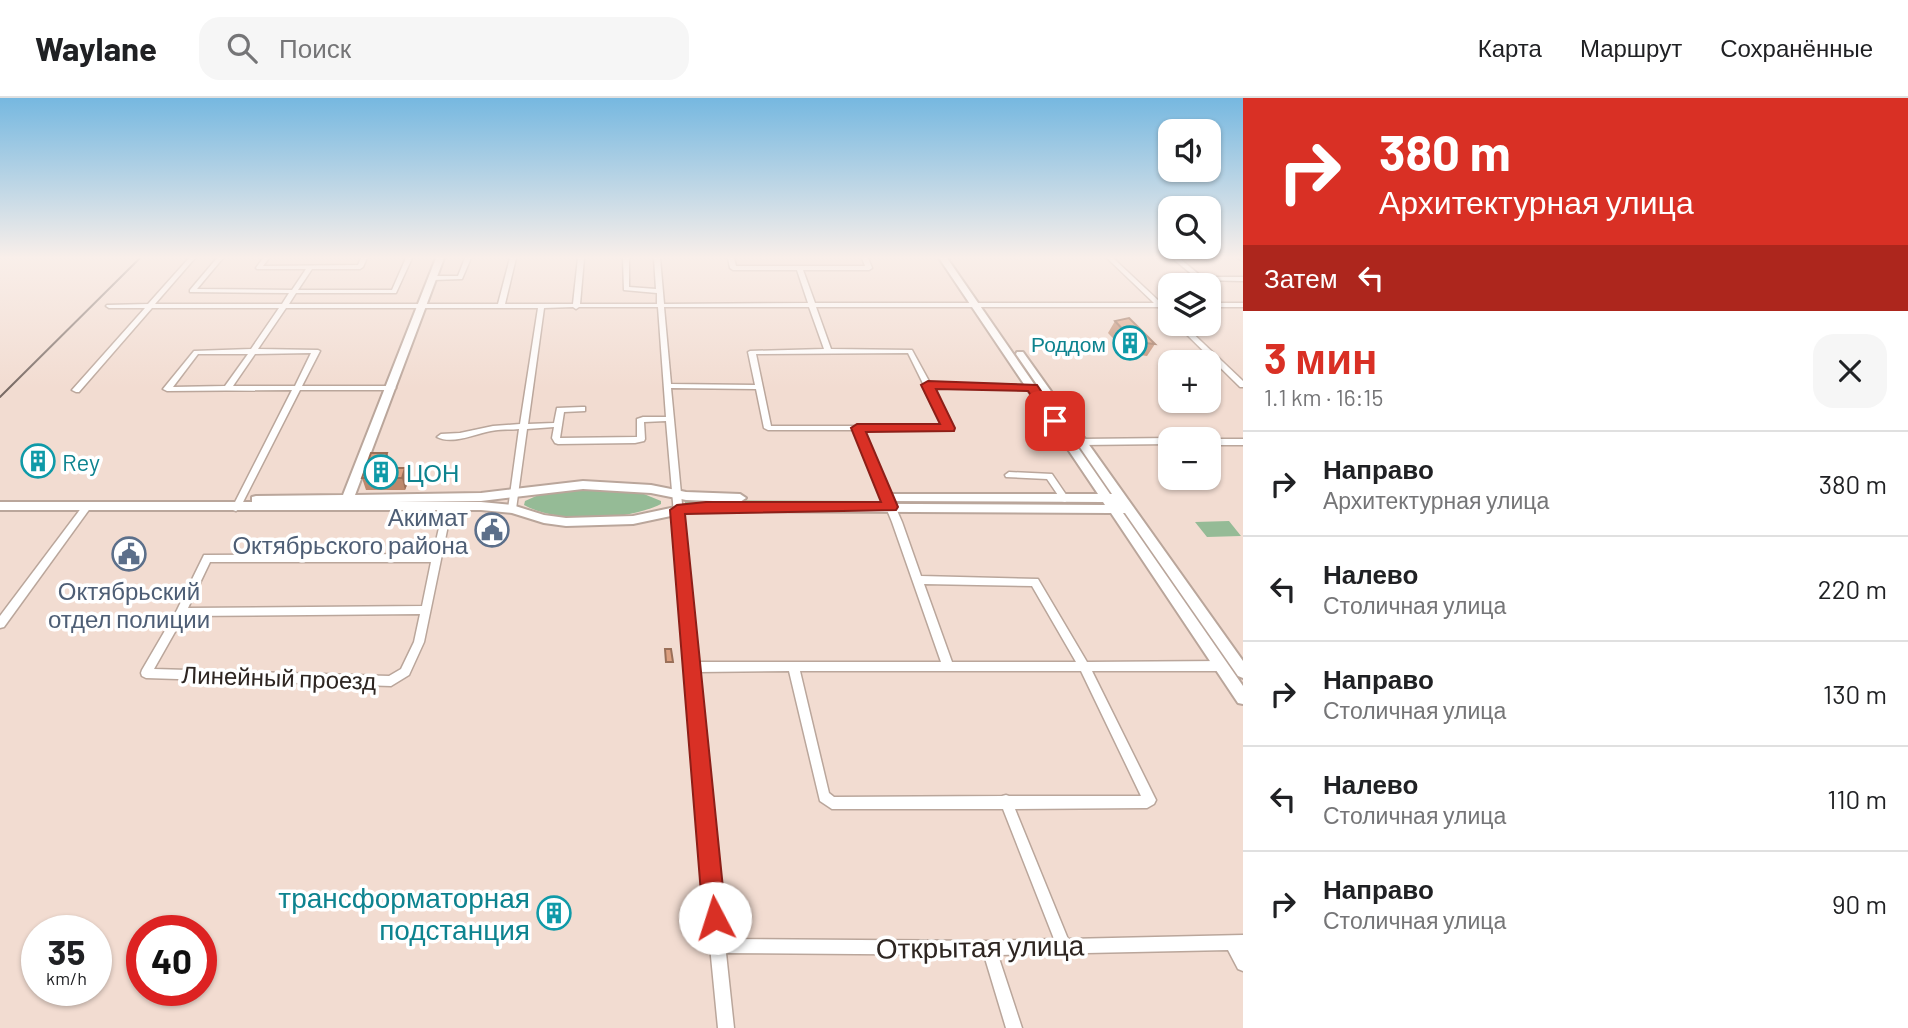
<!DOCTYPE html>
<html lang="ru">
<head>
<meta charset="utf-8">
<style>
  :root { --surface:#fff; --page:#f6f6f6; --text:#202124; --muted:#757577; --line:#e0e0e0; --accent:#d93025 }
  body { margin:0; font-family:Barlow,sans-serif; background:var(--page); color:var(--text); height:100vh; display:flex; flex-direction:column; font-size:26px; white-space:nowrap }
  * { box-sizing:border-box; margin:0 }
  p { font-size:23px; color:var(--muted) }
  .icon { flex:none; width:38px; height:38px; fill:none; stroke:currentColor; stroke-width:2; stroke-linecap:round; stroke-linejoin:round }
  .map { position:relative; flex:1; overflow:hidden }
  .drawer { display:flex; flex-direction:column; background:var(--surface); width:665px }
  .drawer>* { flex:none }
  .banner { background:#d93025; color:#fff; overflow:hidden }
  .controls { position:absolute; left:1158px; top:21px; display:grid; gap:14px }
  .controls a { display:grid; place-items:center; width:63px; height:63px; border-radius:14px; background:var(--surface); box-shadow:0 2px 5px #0004; font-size:35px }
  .speed { position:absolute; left:21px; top:817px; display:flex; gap:14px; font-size:35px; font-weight:700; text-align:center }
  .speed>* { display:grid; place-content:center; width:91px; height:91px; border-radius:50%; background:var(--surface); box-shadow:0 2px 5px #0004; line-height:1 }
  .speed small { font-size:18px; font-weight:400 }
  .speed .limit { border:10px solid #d22; background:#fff; color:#111 }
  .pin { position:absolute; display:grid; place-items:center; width:60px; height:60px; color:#fff; margin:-30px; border-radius:14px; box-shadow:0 4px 10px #0006 }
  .me { position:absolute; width:77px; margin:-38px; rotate:355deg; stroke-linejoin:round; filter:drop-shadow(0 0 5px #0008) }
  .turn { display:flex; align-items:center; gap:24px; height:147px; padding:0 21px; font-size:32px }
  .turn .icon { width:91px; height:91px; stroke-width:2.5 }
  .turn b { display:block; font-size:49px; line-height:60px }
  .then { display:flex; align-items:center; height:66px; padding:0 21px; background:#0003; gap:14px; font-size:26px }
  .round { display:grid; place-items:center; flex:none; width:74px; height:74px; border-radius:21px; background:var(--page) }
  .headline { display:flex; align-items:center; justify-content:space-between; height:119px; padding:0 21px }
  h1 { font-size:42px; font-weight:700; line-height:52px; color:var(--accent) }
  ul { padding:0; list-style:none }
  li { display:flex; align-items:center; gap:21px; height:105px; padding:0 21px; border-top:2px solid var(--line) }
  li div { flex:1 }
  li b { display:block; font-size:26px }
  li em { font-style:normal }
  header { display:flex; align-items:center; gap:42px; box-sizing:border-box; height:98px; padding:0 35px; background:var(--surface); border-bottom:2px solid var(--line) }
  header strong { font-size:33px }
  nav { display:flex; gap:38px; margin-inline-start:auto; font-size:24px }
  .search { width:490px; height:63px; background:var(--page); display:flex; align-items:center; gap:18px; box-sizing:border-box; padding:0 24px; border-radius:21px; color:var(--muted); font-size:26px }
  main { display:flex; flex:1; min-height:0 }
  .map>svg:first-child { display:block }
  .green { fill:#95bb96 }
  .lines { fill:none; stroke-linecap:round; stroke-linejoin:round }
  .minor-casing { stroke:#baa69b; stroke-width:3 }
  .major-casing { stroke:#baa69b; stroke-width:4 }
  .minor { fill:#fff; fill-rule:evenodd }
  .major { fill:#fff; fill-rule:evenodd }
  .rail { stroke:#796b65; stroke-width:2 }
  .wall { fill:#bd886c }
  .shaded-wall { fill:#9a6f58 }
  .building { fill:#dc9e7e; stroke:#9a6f58; stroke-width:2 }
  .route { fill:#d93025; stroke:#8d1f18; stroke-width:2 }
  .labels { text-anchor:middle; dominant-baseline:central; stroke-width:7; stroke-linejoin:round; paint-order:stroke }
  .far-culture-label { font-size:21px; fill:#0d838f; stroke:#fff; text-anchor:end }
  .culture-label { font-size:24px; fill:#0d838f; stroke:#fff; text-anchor:start }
  .service-label { font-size:24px; fill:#4e5e75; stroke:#fff; text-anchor:end }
  .street-label { font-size:24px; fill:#2d2521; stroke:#fff }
  .near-culture-label { font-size:28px; fill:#0d838f; stroke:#fff; text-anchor:end }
  .near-street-label { font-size:28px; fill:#2d2521; stroke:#fff }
</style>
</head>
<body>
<header>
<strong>Waylane</strong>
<div class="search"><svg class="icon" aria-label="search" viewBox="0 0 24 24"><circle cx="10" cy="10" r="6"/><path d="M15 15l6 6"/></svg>Поиск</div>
<nav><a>Карта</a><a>Маршрут</a><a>Сохранённые</a></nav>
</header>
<main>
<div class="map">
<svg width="1243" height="930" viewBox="0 0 1243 930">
  <rect width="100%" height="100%" fill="#f2dcd1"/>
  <g class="green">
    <path d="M568 391 639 394 661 403V406C626 423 559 426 524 407L525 403 543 395Z"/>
    <polygon points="685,402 876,403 878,407 685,408"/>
    <polygon points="882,402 1101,403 1105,409 884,408"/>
    <polygon points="1229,423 1241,438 1207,439 1195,424"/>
  </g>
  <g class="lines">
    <defs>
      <g id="minor">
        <path d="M189 160H195L155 206H282L289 195 190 194V192L217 160H223L197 191 292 192 306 171H257L256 170 263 160H269L263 168 358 167 361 160H367L363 169 360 171H312L298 192H392L406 160H412L396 195H296L289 206H498L510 160H516L505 206H573L578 160H584L580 206H657V195L624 192 623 160H629V189L656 191 654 160H660L664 206 808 205 797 172H733L730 170 728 160H734L736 168H865L862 160H868L872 170 869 172H803L815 205H1154L1107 160H1113L1161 205H1171V209H1165L1171 214V220L1158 209H816L831 251 912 252 930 285 1032 287 1036 289 1032 291 932 289 953 330 952 332H862L902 424 921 478 1038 481 1087 564 1222 563 1226 565 1227 568 1226 571 1222 573H1092L1154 698 1156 702 1154 706 1147 710 1015 711 1068 841 1243 837V873L1238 871 1228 852 998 857 1022 930H1006L984 857 726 855 734 930H718L710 848 711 846 666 323 644 324 645 341 644 343 635 345 558 346 555 345 552 340 554 329 527 331 516 411 512 414 509 413 508 411 519 331C510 332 500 331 491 333 475 336 452 347 437 339L441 336 460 335 493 328 520 326 538 210H286L258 251 318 252 320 253 302 288H392L396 290 392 292H300L240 410 236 413 233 412 232 410 292 292 167 293 163 291 194 253 251 251 279 210H152L79 294H76L72 292 145 210H109L106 208 107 207 148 206ZM573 209 576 211 579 209H658L666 319H643L637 321V339L560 340 564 314 585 313V309H582L557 310 554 325 528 326 544 210ZM664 209H809L824 251 750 253 748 254 755 287 671 286ZM311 255 295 288H233L255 256ZM908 255 944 328H771L756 256ZM198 256H248L225 288 173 289ZM671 290 756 291 764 330 768 332H854L892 424 941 564H697ZM924 486 1032 488 1076 564H952ZM789 573 820 703 832 711H1003L1054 841 989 843 725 841 698 574ZM800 573H1081L1141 698H1009L1006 697 1002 698 834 699 829 695Z"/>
        <polygon points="465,160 471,160 462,181 432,182 429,180 432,178 458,178"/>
        <polygon points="1172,160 1179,160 1202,179 1243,179 1243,183 1199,182"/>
        <polygon points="1238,160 1243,160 1243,163"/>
        <rect x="1209" y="205" width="34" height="4"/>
        <polygon points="1176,226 1183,226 1243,283 1243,289 1240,289"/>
        <polygon points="1171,340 1174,341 1171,341 1171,346 1081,347 1077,344 1081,341"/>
        <rect x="1209" y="341" width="34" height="6"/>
        <polygon points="1009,374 1052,376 1069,401 1065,404 1062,403 1047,381 1006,379 1005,377"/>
        <polygon points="88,404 91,405 92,407 91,409 4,529 0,530 0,518 85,405"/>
        <path d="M448 405 452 408 424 544 409 577 391 588 146 580 142 578 141 575 142 572 177 512 204 457 433 456 444 408ZM210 464H431L422 508 188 510ZM420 516 414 544 401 571 389 578 154 571 184 518Z"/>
      </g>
      <polygon id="major" points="436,160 444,160 355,397 481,395 583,383 651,387 686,394 740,396 746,400 740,404 686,402 651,395 583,391 481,403 395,404 481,404 512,407 544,417 566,420 633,418 685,407 706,405 1105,407 1103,404 887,403 885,400 891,396 1098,396 939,160 947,160 1110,396 1112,396 1016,256 1017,254 1023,254 1243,563 1243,580 1238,578 1125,415 1123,415 1243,588 1243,606 1238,605 1111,415 706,413 685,415 633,426 566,428 544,425 512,415 481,412 0,412 0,404 252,404 252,399 256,398 343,397"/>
    </defs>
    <use href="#minor" class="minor-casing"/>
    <use href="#major" class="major-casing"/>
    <use href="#minor" class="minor"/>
    <use href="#major" class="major"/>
    <polyline class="rail" points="0,299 140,160"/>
  </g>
  <g class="wall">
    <polygon points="1115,223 1155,246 1147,258 1127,255 1108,235"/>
    <polygon points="391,367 390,370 405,370 409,382 405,392 366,392 362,380"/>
  </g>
  <g class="shaded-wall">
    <polygon points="387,355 391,367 386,382 382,370"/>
    <polygon points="405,370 409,382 405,392 402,380"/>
  </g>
  <g class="building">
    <polygon points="1129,220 1155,246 1134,244 1115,223"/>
    <polygon points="371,355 387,355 382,370 405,370 402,380 362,380"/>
    <polygon points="665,551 671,551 673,564 666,564"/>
    <polygon points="560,807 560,818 547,819 549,808"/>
  </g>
  <linearGradient id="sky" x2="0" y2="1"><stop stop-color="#76b8e0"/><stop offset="0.55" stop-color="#f9efea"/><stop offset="1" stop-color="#f9efea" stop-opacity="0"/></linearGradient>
  <rect width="1243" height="290" fill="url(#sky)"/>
  <polygon class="route" points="928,283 1037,287 1061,323 1060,326 1050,326 1028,293 936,291 955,330 954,333 866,334 898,409 896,412 685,416 726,820 723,829 715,832 707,829 703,820 670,412 677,407 706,404 881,404 851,330 857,326 940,326 921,287"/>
  <defs>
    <symbol id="building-ring" viewBox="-11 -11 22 22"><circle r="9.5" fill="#fff" stroke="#0f9aa8" stroke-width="1.5"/><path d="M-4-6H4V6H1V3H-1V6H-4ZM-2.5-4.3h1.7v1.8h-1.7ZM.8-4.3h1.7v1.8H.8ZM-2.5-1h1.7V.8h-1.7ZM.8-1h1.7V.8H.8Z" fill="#0f9aa8"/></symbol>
    <symbol id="civic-ring" viewBox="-11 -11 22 22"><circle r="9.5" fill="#fff" stroke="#5c6f8a" stroke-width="1.5"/><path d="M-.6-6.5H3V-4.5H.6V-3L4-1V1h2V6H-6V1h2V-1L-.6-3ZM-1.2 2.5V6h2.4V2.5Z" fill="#5c6f8a"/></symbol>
  </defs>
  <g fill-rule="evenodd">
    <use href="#building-ring" x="1111" y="226" width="38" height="38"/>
    <use href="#building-ring" x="19" y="344" width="38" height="38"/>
    <use href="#building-ring" x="362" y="355" width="38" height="38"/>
    <use href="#civic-ring" x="473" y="413" width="38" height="38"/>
    <use href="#civic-ring" x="110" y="437" width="38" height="38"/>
    <use href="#building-ring" x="535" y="796" width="38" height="38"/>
  </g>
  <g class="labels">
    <g class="far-culture-label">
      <text x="1106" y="245">Роддом</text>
    </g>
    <g class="culture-label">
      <text x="62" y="363">Rey</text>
      <text x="406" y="374">ЦОН</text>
    </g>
    <g class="service-label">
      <text x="468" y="418">Акимат<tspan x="468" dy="28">Октябрьского района</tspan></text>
      <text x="129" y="492" text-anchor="middle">Октябрьский<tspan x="129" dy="28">отдел полиции</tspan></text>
    </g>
    <g class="street-label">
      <text transform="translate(279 579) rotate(2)">Линейный проезд</text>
    </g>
    <g class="near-culture-label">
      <text x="530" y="799">трансформаторная<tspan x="530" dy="32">подстанция</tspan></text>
    </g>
    <g class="near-street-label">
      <text transform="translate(980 848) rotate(-1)">Открытая улица</text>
    </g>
  </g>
</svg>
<div class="controls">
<a><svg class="icon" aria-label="sound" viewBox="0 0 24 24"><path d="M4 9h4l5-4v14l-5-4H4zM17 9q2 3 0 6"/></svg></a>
<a><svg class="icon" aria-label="search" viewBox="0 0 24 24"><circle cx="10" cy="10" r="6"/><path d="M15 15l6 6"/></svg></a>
<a><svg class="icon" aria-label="layers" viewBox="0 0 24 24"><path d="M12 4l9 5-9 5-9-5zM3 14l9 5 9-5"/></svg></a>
<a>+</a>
<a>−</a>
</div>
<div class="speed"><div>35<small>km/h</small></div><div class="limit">40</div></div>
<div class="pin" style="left:1055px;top:323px;background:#d93025"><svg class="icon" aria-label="arrive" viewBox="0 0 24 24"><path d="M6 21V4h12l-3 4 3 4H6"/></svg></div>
<svg class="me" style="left:715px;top:820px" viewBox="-20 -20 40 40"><circle r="19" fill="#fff"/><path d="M0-13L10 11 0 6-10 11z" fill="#d93025"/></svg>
</div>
<section class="drawer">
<div class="banner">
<div class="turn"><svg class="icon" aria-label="right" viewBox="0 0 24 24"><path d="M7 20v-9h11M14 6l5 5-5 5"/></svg><div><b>380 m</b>Архитектурная улица</div></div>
<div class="then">Затем<svg class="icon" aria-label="left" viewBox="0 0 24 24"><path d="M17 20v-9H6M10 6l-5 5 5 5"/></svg></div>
</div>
<div class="headline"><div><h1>3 мин</h1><p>1.1 km · 16:15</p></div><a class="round"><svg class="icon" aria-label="close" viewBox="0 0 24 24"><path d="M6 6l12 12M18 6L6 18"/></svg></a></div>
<ul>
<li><svg class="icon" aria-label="right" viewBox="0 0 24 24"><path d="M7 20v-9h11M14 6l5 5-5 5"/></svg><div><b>Направо</b><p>Архитектурная улица</p></div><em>380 m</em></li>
<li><svg class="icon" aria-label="left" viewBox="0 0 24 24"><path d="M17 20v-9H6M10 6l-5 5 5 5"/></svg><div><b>Налево</b><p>Столичная улица</p></div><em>220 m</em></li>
<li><svg class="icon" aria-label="right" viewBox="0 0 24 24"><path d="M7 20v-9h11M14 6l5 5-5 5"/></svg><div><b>Направо</b><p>Столичная улица</p></div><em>130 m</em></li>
<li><svg class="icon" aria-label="left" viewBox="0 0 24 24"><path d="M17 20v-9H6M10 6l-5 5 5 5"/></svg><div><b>Налево</b><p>Столичная улица</p></div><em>110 m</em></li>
<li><svg class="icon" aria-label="right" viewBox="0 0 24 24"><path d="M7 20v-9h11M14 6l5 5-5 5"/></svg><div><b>Направо</b><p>Столичная улица</p></div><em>90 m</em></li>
</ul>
</section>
</main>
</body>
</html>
